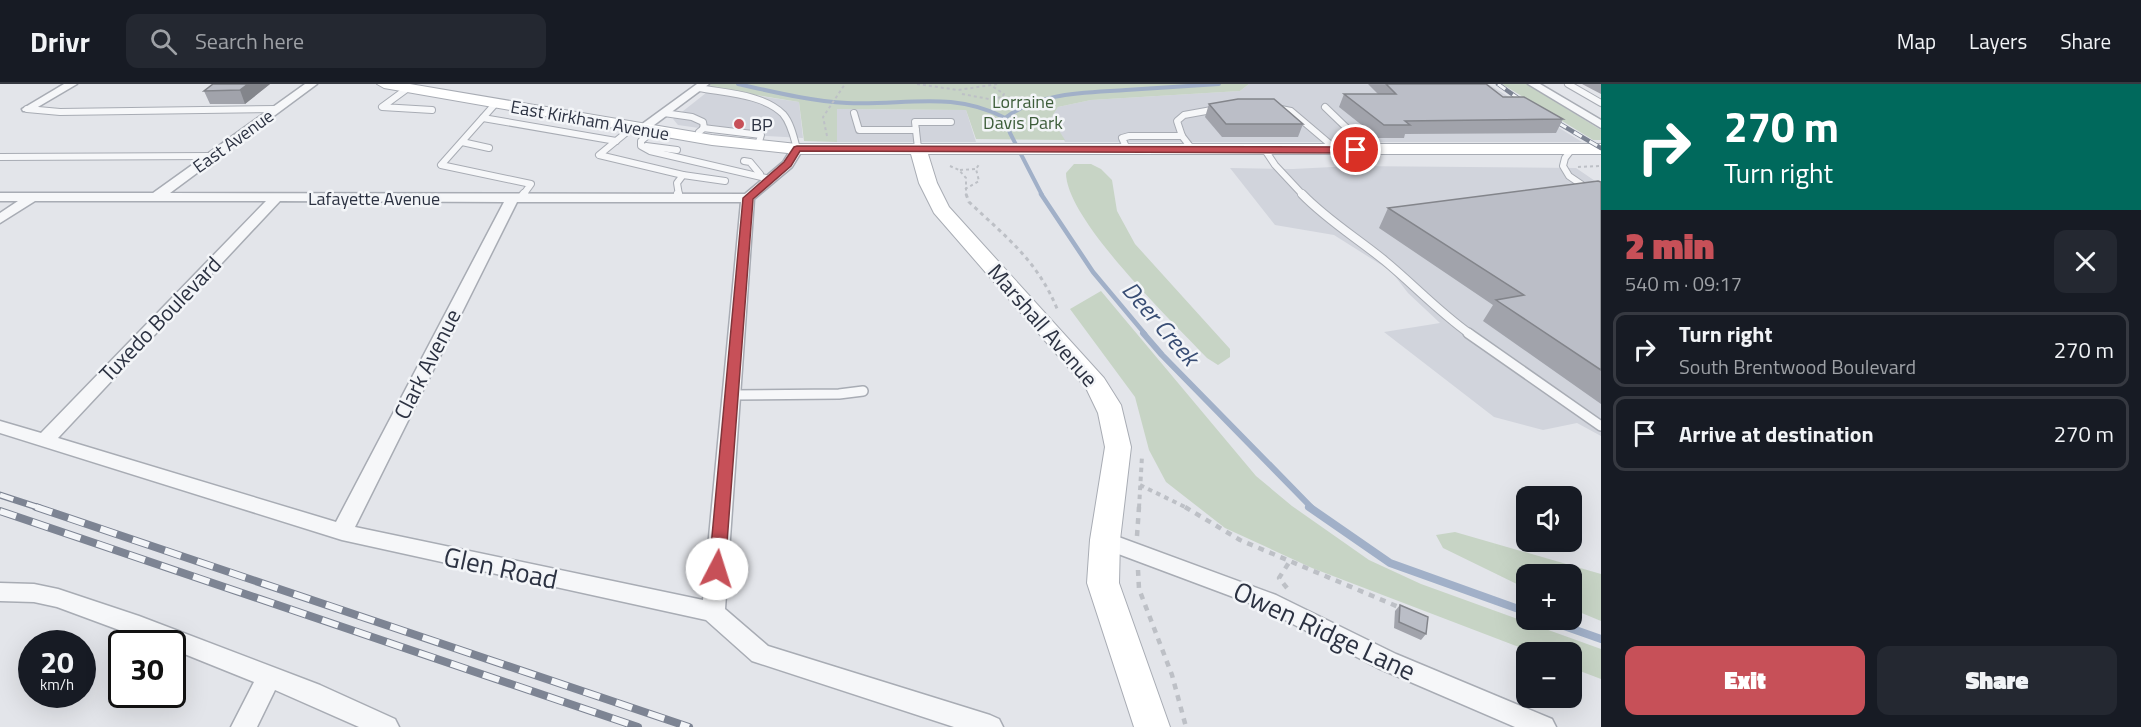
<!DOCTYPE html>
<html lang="en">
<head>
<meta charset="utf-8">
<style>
  :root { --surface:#171b24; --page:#242831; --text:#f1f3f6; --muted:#9ea1a6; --line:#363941; --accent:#c75058 }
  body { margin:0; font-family:"Titillium Web",sans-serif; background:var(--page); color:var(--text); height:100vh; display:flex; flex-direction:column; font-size:22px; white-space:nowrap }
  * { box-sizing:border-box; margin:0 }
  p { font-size:20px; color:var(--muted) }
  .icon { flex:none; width:33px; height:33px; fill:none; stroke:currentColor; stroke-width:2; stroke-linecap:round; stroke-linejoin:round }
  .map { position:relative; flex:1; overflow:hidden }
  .panel { display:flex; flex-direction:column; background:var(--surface); width:540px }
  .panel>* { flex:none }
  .hud { background:#00695c; color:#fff; overflow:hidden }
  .fabs { position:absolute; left:1516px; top:402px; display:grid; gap:12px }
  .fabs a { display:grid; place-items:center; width:66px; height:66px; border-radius:12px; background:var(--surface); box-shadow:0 6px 24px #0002; font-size:30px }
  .speed { position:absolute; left:18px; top:546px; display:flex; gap:12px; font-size:30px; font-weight:700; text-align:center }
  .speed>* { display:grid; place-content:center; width:78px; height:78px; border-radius:50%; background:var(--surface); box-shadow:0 6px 24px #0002; line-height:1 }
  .speed small { font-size:15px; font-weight:400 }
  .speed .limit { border:3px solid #111; border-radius:9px; background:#fff; color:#111 }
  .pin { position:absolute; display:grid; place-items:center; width:51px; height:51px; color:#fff; margin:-26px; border:3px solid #fff; border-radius:50%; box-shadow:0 2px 6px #0007 }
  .me { position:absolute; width:66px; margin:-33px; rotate:5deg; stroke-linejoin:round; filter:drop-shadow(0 0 4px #0008) }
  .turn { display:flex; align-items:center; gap:21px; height:126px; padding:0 24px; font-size:27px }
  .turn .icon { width:78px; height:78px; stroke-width:2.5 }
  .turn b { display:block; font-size:42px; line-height:51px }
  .round { display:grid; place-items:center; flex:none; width:63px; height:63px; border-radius:12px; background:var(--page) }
  .overview { display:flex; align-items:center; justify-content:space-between; height:102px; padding:0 24px }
  h1 { font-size:36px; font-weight:800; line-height:45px; color:var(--accent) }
  .action { display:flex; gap:12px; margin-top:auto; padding:12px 24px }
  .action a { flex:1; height:69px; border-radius:12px; background:var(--accent); color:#fff; font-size:24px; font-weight:800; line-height:69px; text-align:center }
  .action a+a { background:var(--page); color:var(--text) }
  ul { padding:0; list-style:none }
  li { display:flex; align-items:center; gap:18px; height:75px; margin:0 12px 9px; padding:0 12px; border:3px solid var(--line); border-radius:12px }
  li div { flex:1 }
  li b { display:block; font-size:22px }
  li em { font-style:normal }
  header { display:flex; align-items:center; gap:36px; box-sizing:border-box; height:84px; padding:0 30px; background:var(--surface); border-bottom:2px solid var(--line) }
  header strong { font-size:28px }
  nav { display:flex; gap:33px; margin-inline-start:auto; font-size:21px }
  .search { width:420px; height:54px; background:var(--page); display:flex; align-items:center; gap:15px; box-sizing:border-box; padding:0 21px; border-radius:12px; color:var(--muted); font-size:22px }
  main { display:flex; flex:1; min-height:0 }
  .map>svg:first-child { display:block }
  .built { fill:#d1d4dc }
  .green { fill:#c7d4c5 }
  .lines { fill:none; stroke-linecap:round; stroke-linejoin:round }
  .stream-far3 { stroke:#a1b0c8; stroke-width:4 }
  .stream-far2 { stroke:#a1b0c8; stroke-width:4.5 }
  .stream-far1 { stroke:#a1b0c8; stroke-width:6 }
  .stream { stroke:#a1b0c8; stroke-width:8 }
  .lane-far2-casing { stroke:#a8acb4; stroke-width:8 }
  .lane-far1-casing { stroke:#a8acb4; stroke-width:10 }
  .lane-casing { stroke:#a8acb4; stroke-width:12 }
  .street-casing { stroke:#a8acb4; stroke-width:3 }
  .secondary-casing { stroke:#a8acb4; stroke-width:2 }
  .path-far3 { stroke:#bdc0c6; stroke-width:2; stroke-dasharray:3 3; stroke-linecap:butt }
  .path-far2 { stroke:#bdc0c6; stroke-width:3; stroke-dasharray:4 4; stroke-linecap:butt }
  .path-far1 { stroke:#bdc0c6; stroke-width:4; stroke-dasharray:4.5 4.5; stroke-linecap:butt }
  .path { stroke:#bdc0c6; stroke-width:4.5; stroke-dasharray:6 6; stroke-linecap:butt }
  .lane-far2 { stroke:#f6f7f9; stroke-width:6 }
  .lane-far1 { stroke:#f6f7f9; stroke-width:8 }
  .lane { stroke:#f6f7f9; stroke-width:9 }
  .street { fill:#f6f7f9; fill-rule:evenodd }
  .secondary { fill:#fff; fill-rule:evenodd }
  .rail-far2-casing { stroke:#7d8493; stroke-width:4.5 }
  .rail-far1-casing { stroke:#7d8493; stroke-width:7 }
  .rail-casing { stroke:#7d8493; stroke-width:8 }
  .rail-far2 { stroke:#f3f5f8; stroke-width:3; stroke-dasharray:9; stroke-linecap:butt }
  .rail-far1 { stroke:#f3f5f8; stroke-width:4.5; stroke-dasharray:14; stroke-linecap:butt }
  .rail { stroke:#f3f5f8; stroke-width:6; stroke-dasharray:17; stroke-linecap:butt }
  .wall { fill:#a1a3ab }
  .shaded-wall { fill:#83858b }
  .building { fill:#bbbec7; stroke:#83858b; stroke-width:1.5 }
  .route { fill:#c75058; stroke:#813439; stroke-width:1.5 }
  .poi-dot { fill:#c75058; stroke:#f3f5f8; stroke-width:2 }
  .labels { text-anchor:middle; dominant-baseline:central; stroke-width:5; stroke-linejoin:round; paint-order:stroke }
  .far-park-label { font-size:18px; fill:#3d5d3a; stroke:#f3f5f8 }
  .far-street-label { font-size:18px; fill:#2c3242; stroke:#f3f5f8 }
  .far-poi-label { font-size:18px; fill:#2c3242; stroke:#f3f5f8; text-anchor:start }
  .street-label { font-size:22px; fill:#2c3242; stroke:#f3f5f8 }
  .water-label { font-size:24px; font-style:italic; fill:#384d74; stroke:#f3f5f8 }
  .near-street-label { font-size:27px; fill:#2c3242; stroke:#f3f5f8 }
</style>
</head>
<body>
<header>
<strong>Drivr</strong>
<div class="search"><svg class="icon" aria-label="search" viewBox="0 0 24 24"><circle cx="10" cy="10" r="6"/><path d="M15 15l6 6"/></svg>Search here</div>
<nav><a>Map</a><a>Layers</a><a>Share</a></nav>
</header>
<main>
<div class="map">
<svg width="1601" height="643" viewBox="0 0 1601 643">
  <rect width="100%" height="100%" fill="#e3e5ea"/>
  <g class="built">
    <polygon points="1249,0 1488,0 1582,58 1065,58 1051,33 1058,23 1091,16 1240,7"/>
    <polygon points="711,5 799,18 803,54 748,51 678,41 673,35"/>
    <polygon points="837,25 966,26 976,58 837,58"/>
    <polygon points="1352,82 1576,84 1601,101 1601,352 1577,339 1543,346 1494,333 1384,248 1440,239 1408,209 1391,187 1334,151 1275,141 1230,84 1293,85"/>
  </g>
  <g class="green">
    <polygon points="711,0 1249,0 1240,7 1091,16 1058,23 1051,34 1065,56 976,55 966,26 837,25 837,58 804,57 799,18 707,3"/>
    <polygon points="1502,0 1527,0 1601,46 1601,56 1593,56"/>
    <path d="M1074 80H1091L1101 85 1112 96 1117 127 1135 160 1230 265V273L1218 281 1207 274C1172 237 1066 136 1066 89Z"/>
    <polygon points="1101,207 1256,392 1292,422 1369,476 1421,500 1601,565 1601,595 1572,584 1572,568 1532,568 1312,484 1225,444 1166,398 1149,366 1135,313 1070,225"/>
    <polygon points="1455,448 1601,490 1601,537 1572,525 1572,490 1527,490 1527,505 1443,464 1436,451"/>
  </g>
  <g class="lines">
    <g class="stream-far3">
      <path d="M738 0C774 8 810 17 847 19 903 22 952 6 1005 34"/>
      <path d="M1042 111 1010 49 1005 34C1040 8 1084 9 1126 6 1157 4 1188 2 1219 0"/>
    </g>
    <polyline class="stream-far2" points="1041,110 1093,188 1145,250"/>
    <polyline class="stream-far1" points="1143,249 1162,271 1312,424"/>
    <g class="stream">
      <polyline points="1309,423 1390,479 1527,528"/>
      <polyline points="1547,536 1601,555"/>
    </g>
    <defs>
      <g id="lane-far2">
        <polyline points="1568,0 1601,19"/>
        <polyline points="408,4 382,23 432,26"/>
        <path d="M699 4C725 9 763 10 783 30 791 39 794 54 797 65"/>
        <polyline points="496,19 441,81 531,100 523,111"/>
        <polyline points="1325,23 1354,51 1375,66"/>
        <polyline points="1276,24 1291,27 1337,66"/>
        <polyline points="27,25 60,28 277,25"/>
        <polyline points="664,29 692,33 703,38 704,44 699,48"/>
        <polyline points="854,29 859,46 916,46"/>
        <polyline points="483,34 616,57"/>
        <polyline points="633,43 599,71 683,91 677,99 679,111"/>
        <polyline points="703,44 761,51 758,61"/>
        <polyline points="653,47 641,57 641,62 650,67 770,95"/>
        <polyline points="462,58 489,64"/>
        <polyline points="646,62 677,66"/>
        <polyline points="918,64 915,38 951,38"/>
        <polyline points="1127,65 1122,54 1129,52 1182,52"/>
        <polyline points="1192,65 1182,52 1177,37 1184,31 1217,25"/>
        <polyline points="1572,65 1565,74 1563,82 1569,92 1597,111"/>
        <polyline points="1265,66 1275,81 1303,111"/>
        <polyline points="0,73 212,72"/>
        <polyline points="744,77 750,78 760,90"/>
        <polyline points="683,91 725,97"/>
      </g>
      <g id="lane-far1">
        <polyline points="678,110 679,114"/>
        <path d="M1302 110C1327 136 1357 154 1385 177 1414 201 1439 228 1470 250"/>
        <polyline points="1595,110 1601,114"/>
        <polyline points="522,113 524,110"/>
      </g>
      <g id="lane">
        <polyline points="1468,249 1601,342"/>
        <polyline points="732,311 839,310 863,307"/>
      </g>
      <g id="street">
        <polygon points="64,0 77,0 31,27 23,27 22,25"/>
        <path d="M305 0H317L170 109 745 110 783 78 793 62H801L803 65 792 83 754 115 725 525 768 562 990 631 999 635 1003 643H954L752 577 706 536 342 456 0 349V337L41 349 266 117H35L0 139V129L18 117H0V109H153ZM280 117 504 118 336 438 58 354ZM517 118H741L703 516 355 443Z"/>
        <polygon points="697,0 709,0 646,47 638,47 638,43"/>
        <polygon points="1528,0 1540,0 1601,36 1601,44"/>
        <polygon points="1105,448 1276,511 1396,570 1552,635 1556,643 1515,643 1378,584 1260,523 1097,462 1094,456 1097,450"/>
        <polygon points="0,499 34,500 58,505 139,532 320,601 395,635 399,643 359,643 275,606 257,643 231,643 254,598 172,565 172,560 157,560 57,523 34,518 0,517"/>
      </g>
      <polygon id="secondary" points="377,0 410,0 712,51 797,60 1601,60 1601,70 928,70 937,99 949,123 1104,294 1121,321 1131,363 1120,456 1119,499 1170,643 1134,643 1087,499 1090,456 1105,363 1098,329 1086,304 934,129 919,99 911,70 797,70 712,61 384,4"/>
    </defs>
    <use href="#lane-far2" class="lane-far2-casing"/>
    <use href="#lane-far1" class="lane-far1-casing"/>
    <use href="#lane" class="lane-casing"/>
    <use href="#street" class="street-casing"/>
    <use href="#secondary" class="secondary-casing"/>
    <g class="path-far3">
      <polyline points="917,0 958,6 998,0"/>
      <polyline points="962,10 989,15 1002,13 1004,10 992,2"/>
      <polyline points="827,52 823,33 845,0"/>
      <polyline points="950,82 959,86 966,94 966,111"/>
      <polyline points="1578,83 1601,82"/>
      <polyline points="960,86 976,85"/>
      <polyline points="965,105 979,97 976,85 980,79"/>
    </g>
    <path class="path-far2" d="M966 110 969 118C1007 154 1038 177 1058 227"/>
    <g class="path-far1">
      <polyline points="1140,401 1187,424"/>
      <polyline points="1139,424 1142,372"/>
    </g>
    <g class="path">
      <polyline points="1185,423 1240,456 1401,524"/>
      <polyline points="1137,452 1139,423"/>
      <polyline points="1138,486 1139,505 1172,591 1186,643"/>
      <polyline points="1287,504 1279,494 1290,477"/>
    </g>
    <use href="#lane-far2" class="lane-far2"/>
    <use href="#lane-far1" class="lane-far1"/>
    <use href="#lane" class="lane"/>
    <use href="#street" class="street"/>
    <use href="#secondary" class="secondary"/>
    <defs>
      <polyline id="rail-far2" points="1498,0 1526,20 1601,64"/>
      <polyline id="rail-far1" points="0,411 40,424"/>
      <g id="rail">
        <polyline points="36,423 689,643"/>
        <polyline points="0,427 638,643"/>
      </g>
    </defs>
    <use href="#rail-far2" class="rail-far2-casing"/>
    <use href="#rail-far1" class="rail-far1-casing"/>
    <use href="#rail" class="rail-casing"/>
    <use href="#rail-far2" class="rail-far2"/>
    <use href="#rail-far1" class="rail-far1"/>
    <use href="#rail" class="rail"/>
  </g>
  <g class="wall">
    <polygon points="213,0 270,0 245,20 210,20 204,7"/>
    <polygon points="1368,0 1486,0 1503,13 1563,35 1556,49 1405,50 1404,54 1378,54 1339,23 1344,10 1378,10"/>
    <polygon points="1582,0 1601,0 1601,10"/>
    <polygon points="1209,20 1303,40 1298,53 1222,53 1205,33"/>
    <polygon points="1601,98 1601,320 1483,237 1493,221 1379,144 1388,124"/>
    <polygon points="1400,521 1426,550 1421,556 1394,544 1395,527"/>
  </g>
  <polygon class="shaded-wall" points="248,0 270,0 245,20 240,6"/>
  <g class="building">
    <polygon points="213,0 248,0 240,6 204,7"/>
    <polygon points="1386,0 1486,0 1503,13 1524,13 1563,35 1405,37 1410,41 1384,41 1344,10 1396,10"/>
    <polygon points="1238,15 1274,15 1303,40 1226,40 1209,20"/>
    <polygon points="1598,97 1601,98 1601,286 1496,216 1524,211 1388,124"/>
    <polygon points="1400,521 1428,533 1426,550 1399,538"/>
  </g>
  <polygon class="route" points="797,62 1356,63 1361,66 1356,69 800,67 791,82 753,115 725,485 723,490 717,491 711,490 709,485 743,114 784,78 794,63"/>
  <circle class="poi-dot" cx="739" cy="40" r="6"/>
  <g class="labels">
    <g class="far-park-label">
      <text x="1023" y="17">Lorraine<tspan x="1023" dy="21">Davis Park</tspan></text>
    </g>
    <g class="far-street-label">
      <text transform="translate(590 36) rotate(10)">East Kirkham Avenue</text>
      <text transform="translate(233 57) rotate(-36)">East Avenue</text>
      <text x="374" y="114">Lafayette Avenue</text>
    </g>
    <g class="far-poi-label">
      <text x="751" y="40">BP</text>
    </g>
    <g class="street-label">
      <text transform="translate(160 235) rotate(-46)">Tuxedo Boulevard</text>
      <text transform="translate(1043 241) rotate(49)">Marshall Avenue</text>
      <text transform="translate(427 280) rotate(-63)">Clark Avenue</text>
    </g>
    <g class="water-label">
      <text transform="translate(1161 239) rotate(49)">Deer Creek</text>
    </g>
    <g class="near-street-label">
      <text transform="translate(501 483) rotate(12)">Glen Road</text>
      <text transform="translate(1325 546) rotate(25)">Owen Ridge Lane</text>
    </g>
  </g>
</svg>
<div class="fabs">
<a><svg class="icon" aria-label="sound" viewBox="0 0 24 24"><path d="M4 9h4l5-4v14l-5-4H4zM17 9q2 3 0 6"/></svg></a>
<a>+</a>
<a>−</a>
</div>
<div class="speed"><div>20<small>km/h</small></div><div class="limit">30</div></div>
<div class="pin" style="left:1356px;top:66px;background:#d93025"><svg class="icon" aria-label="arrive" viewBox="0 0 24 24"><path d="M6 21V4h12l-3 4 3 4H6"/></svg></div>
<svg class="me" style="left:717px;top:485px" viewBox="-20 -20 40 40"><circle r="19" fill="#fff"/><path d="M0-13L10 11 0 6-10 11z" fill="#c75058"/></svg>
</div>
<section class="panel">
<div class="hud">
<div class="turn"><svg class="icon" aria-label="right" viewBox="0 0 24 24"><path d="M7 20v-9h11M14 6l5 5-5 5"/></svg><div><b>270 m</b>Turn right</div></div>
</div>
<div class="overview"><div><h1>2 min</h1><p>540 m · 09:17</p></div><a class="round"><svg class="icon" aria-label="close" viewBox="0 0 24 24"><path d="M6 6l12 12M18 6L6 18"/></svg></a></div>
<ul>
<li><svg class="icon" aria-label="right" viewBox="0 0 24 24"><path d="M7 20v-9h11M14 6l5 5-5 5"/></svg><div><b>Turn right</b><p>South Brentwood Boulevard</p></div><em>270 m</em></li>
<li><svg class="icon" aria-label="arrive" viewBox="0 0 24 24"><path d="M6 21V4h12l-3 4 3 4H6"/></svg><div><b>Arrive at destination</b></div><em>270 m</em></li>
</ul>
<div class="action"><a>Exit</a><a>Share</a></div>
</section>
</main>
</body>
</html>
